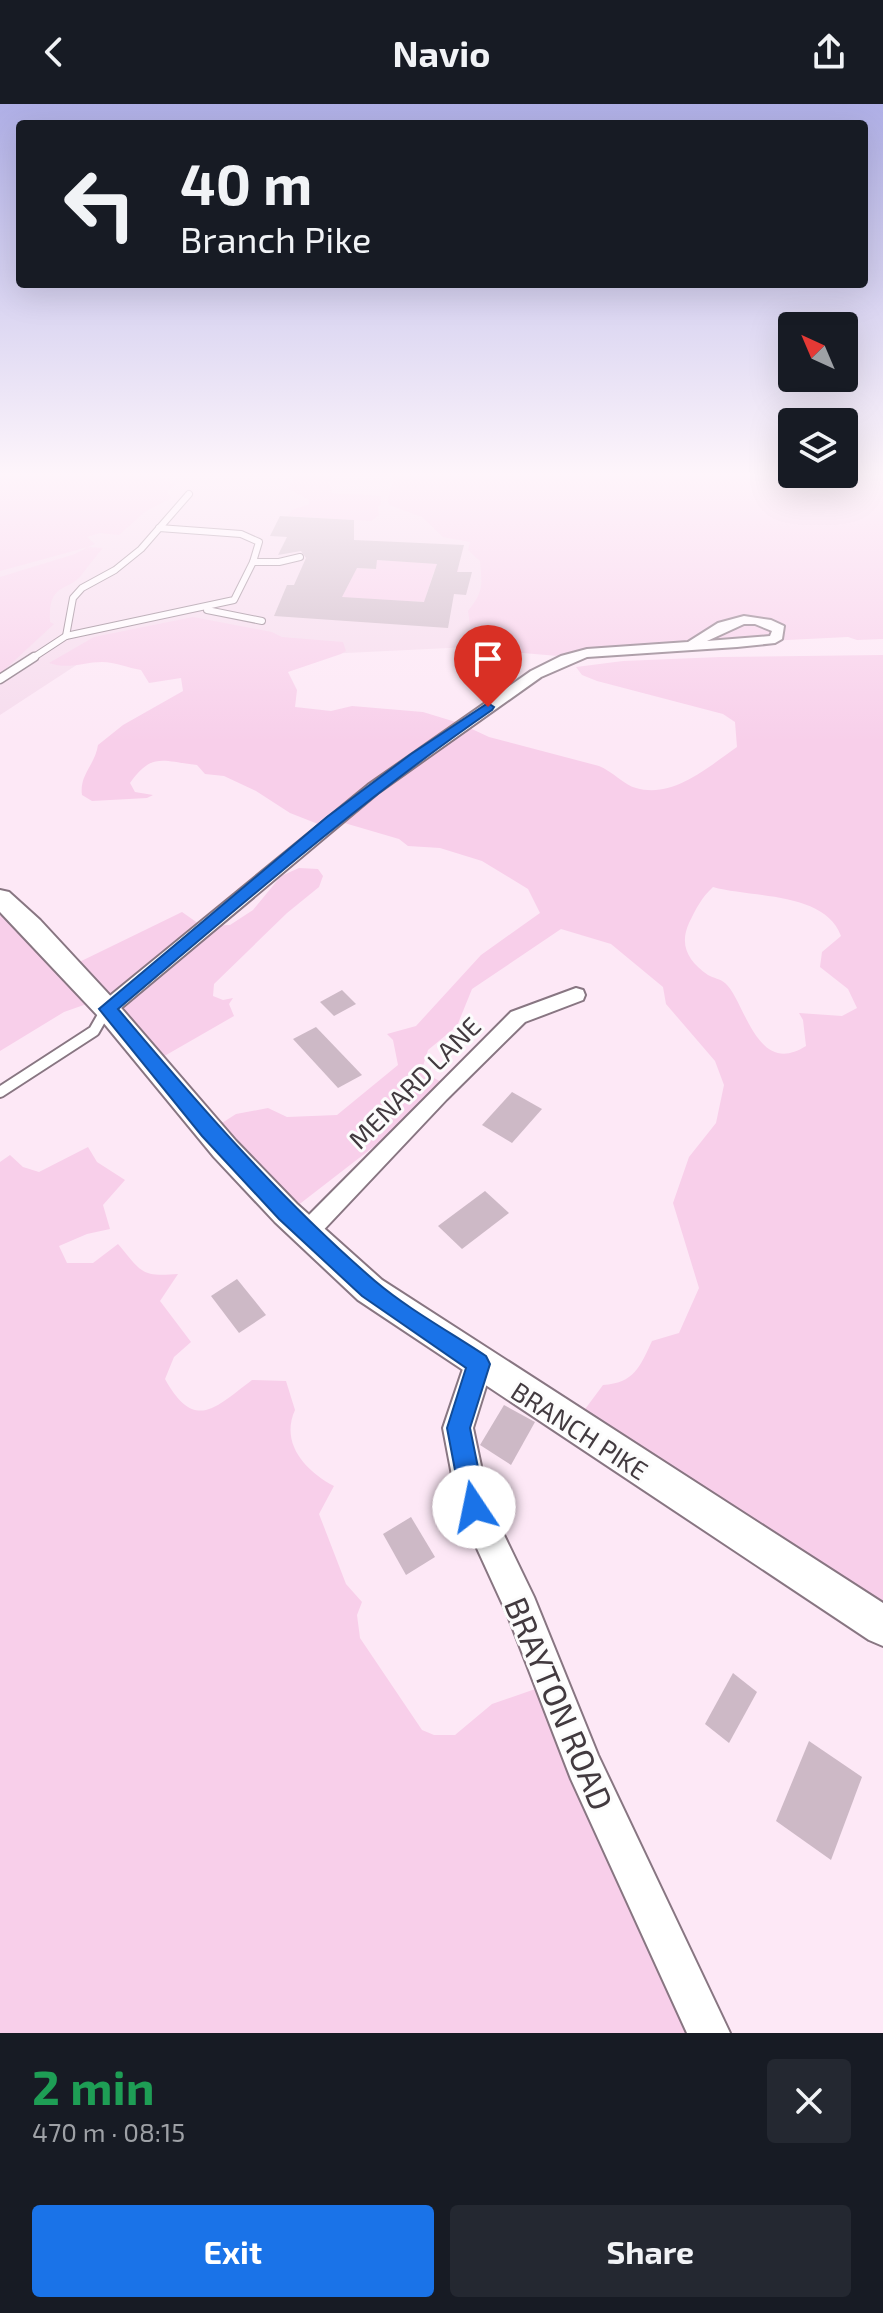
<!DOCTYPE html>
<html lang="en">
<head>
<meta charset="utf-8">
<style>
  :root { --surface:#171b24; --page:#242831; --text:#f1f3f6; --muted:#9ea1a6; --accent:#1a73e8 }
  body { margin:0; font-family:"Exo 2",sans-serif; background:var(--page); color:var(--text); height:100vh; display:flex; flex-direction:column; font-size:30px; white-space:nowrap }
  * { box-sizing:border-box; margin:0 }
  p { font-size:26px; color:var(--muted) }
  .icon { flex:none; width:44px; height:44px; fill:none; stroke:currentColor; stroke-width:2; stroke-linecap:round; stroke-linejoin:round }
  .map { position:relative; height:1929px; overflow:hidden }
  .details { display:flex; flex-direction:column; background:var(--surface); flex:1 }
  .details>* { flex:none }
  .banner { position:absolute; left:16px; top:16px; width:852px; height:168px; border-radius:8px; box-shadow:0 8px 32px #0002; background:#171b24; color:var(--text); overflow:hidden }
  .needle { width:52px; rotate:316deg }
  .tools { position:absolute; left:778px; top:208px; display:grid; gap:16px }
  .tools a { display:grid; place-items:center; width:80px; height:80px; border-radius:8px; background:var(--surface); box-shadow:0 8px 32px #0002; font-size:40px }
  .pin { position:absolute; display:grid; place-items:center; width:68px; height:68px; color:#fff; margin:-82px -34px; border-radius:50% 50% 50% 0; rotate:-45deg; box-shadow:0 0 8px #0007 }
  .pin .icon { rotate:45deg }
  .me { position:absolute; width:88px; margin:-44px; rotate:349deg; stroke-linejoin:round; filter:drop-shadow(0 0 6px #0008) }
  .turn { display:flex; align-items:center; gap:28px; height:168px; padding:0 32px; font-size:36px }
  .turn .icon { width:104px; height:104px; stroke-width:2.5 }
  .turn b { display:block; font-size:56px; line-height:68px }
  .round { display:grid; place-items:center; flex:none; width:84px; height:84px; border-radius:8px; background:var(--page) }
  .headline { display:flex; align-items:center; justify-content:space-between; height:136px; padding:0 32px }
  h1 { font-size:48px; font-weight:700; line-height:60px; color:#1e9e55 }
  .primary-button { display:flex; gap:16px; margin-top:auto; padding:16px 32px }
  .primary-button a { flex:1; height:92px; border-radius:8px; background:var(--accent); color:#fff; font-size:32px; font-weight:700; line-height:92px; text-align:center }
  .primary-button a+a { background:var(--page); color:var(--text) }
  header { display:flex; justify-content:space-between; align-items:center; height:104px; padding:0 32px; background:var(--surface); font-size:36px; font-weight:700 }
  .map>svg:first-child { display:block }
  .built { fill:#f6dbed }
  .green { fill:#f8cfea; fill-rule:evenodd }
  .building { fill:#cdb9c6; fill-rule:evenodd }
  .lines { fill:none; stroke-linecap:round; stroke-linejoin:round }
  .service-far2-casing { stroke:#887682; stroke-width:8 }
  .service-far1-casing { stroke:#887682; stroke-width:11 }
  .service-casing { stroke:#887682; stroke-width:14 }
  .minor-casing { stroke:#887682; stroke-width:4 }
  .tertiary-casing { stroke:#887682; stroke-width:4 }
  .secondary-casing { stroke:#887682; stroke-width:4 }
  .service-far2 { stroke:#fff; stroke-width:6 }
  .service-far1 { stroke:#fff; stroke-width:8 }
  .service { stroke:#fff; stroke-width:10 }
  .minor { fill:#fff; fill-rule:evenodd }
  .tertiary { fill:#fff; fill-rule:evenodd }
  .secondary { fill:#fff; fill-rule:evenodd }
  .route { fill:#1a73e8; stroke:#114b97; stroke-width:2 }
  .labels { text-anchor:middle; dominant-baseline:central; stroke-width:6; stroke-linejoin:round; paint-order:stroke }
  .street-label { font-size:26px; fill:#423a3f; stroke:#fcfcfc }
  .near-street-label { font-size:32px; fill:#423a3f; stroke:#fcfcfc }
</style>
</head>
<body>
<header><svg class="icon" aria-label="back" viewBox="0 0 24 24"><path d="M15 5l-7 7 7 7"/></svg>Navio<svg class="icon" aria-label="share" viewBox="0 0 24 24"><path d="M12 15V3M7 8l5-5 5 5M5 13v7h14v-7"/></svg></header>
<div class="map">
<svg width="883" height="1929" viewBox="0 0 883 1929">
  <rect width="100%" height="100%" fill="#fde8f6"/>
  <polygon class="built" points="0,368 425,368 500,453 469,543 200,556 98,547 0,611"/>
  <g class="green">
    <path d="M0 368H150L175 381 166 388 171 392 170 395 146 407 119 431 100 429 87 433 95 440 88 443 103 444C95 453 89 461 83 469 68 490 48 476 50 518L54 520 0 570V473L75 450 88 443 0 467Z"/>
    <polygon points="306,368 334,368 329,379 332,389 381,392 381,400 378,403 379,411 371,417 288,412 292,406 309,400 309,396 289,385 293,374"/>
    <path d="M409 368H883V535L857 536 848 533 584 546 558 552 489 546 467 533 471 527 468 507C484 487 482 481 480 457L468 446 470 438 443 433 422 413 389 401 388 396 394 372Z"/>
    <polygon points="377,456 459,461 458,468 434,467 427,489 429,498 348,494 337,503 349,464 375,465"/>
    <path d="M193 513 272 528 282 533 343 538 346 547 341 550 288 568 297 586 295 603 331 607 352 602 423 608 459 619 489 633 599 662C612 667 624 681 636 684 674 695 709 662 737 643L735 618 723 610 597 577 582 571 576 563 623 557 720 553 883 551V1522L574 1320 603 1281C634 1279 640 1263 652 1237L679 1229 699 1184 673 1099 689 1053 716 1019 724 981 715 957 666 900 663 883 611 840 561 825 472 885 457 922 428 946 423 962 432 973 447 981 394 1027 288 1109 211 1026 236 1010 268 1004 287 1013 337 1011 398 961 393 936 387 930 416 922 481 851 540 809 528 785 482 757 440 744 408 742 399 735 341 718 318 720 290 709 256 687 224 672 205 670 197 661C162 657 152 648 130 679L135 688 153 691 147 694 92 697 82 691C79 671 95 661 98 641L123 621 183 587 181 574 149 579 141 566C128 564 115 558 102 558 83 558 69 566 49 559L94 533ZM713 783C751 794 825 787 841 832L822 848 820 863 848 885 857 904 842 912 799 909 803 916 806 942C756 974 745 896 725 879 721 875 713 874 708 871 688 857 679 841 689 819 696 805 701 794 713 783Z"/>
    <polygon points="299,764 318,765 323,772 319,783 287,809 214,880 213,892 223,896 233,894 229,900 234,912 154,958 98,896 64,908 0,947 0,812 11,806 69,863 182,808 202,822 230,821 253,806 281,772"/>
    <path d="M88 1043 97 1058 125 1076 103 1101 110 1125 87 1130 59 1142 67 1159H93L118 1140C142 1168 140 1173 178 1170L160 1197 191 1238 174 1253 165 1275C195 1329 216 1303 252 1276L286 1277 295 1306C280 1339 305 1367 334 1382L319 1410 346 1480 362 1498 357 1511 360 1534 422 1626 434 1631H455L492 1600 547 1581 708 1929H0V1058L10 1051 23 1063 39 1068Z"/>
  </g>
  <g class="building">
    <path d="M280 412 354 416V436L464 441 457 468H472L466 491 454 490 448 524 274 512 287 481H294L306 454 301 447 278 451 287 433 270 432ZM377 456 437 460 424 498 342 493 357 464 376 465Z"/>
    <polygon points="342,886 356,900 334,912 320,898"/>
    <polygon points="316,923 362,971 338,984 293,935"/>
    <polygon points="512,988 542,1005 512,1039 482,1021"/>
    <polygon points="485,1087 509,1109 462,1145 438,1122"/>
    <polygon points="237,1175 266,1211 239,1229 211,1192"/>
    <polygon points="504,1301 535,1318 511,1361 480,1341"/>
    <polygon points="411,1413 435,1453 406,1471 383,1430"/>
    <polygon points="733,1569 757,1588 729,1639 705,1620"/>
    <polygon points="809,1637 862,1673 831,1756 776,1717"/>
  </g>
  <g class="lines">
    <defs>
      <g id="service-far2">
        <polyline points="159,424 241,430 259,438 253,458 279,458 300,453"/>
        <polyline points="207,506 262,517"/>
        <polyline points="66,532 234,496 253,458"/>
        <polyline points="31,555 66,532 73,494 82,484 115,466 141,445 189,390"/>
      </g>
      <polyline id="service-far1" points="0,575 34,553"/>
      <polyline id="service" points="0,988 94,927 106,906"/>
      <g id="minor">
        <path d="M744 512 771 516 784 522 782 535 775 539 737 543 587 553 541 573 379 688 114 910H100L97 905 100 900 368 681 531 567 561 552 587 545 688 538 718 519ZM744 520H755L772 527 770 532 707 537Z"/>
        <polygon points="576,884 583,886 585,891 583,896 525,918 447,995 315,1135 307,1138 299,1135 296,1128 299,1121 511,908"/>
      </g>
      <polygon id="tertiary" points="478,1246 488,1250 493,1260 473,1324 489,1400 534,1493 598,1651 730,1929 687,1929 571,1675 508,1512 458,1403 443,1324 468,1250"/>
      <polygon id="secondary" points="0,786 9,788 40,816 116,898 236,1037 297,1100 382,1176 883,1499 883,1542 869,1536 358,1196 275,1118 214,1053 98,912 0,808"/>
    </defs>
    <use href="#service-far2" class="service-far2-casing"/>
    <use href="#service-far1" class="service-far1-casing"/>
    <use href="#service" class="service-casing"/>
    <use href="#minor" class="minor-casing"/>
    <use href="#tertiary" class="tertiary-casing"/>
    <use href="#secondary" class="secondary-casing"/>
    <use href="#service-far2" class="service-far2"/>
    <use href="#service-far1" class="service-far1"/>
    <use href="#service" class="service"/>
    <use href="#minor" class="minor"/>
    <use href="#tertiary" class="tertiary"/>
    <use href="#secondary" class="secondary"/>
  </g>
  <linearGradient id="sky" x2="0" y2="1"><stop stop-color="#afafe6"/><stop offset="0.58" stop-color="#fef5fb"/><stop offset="1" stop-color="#fef5fb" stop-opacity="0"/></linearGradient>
  <rect width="883" height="638" fill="url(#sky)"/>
  <path class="route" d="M488 599 494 603 492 606C360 697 240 802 118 905 199 1001 280 1095 375 1177 408 1205 450 1228 486 1252L490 1260 470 1324 486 1403 483 1412 474 1415 465 1412 462 1403 447 1324 466 1264 362 1192 279 1115 202 1032 99 905 327 713 411 650Z"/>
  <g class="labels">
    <g class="street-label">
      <text transform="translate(414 978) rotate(-45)">MENARD LANE</text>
      <text transform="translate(580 1326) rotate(33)">BRANCH PIKE</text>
    </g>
    <g class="near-street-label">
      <text transform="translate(560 1599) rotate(67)">BRAYTON ROAD</text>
    </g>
  </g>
</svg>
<div class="tools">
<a><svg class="needle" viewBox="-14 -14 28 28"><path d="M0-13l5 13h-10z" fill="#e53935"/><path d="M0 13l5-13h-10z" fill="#9ea1a6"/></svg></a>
<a><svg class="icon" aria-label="layers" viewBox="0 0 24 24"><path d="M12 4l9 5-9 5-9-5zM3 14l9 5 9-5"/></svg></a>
</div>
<div class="pin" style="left:488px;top:603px;background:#d93025"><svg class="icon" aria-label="arrive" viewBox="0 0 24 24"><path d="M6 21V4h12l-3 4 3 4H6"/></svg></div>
<svg class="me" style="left:474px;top:1403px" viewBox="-20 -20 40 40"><circle r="19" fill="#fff"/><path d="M0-13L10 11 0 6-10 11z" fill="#1a73e8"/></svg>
<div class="banner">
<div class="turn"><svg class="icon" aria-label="left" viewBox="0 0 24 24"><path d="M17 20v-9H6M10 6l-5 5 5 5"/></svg><div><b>40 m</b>Branch Pike</div></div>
</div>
</div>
<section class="details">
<div class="headline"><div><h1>2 min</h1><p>470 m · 08:15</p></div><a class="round"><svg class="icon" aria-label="close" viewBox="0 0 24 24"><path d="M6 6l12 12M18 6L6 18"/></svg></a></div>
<div class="primary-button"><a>Exit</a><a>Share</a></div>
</section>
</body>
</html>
